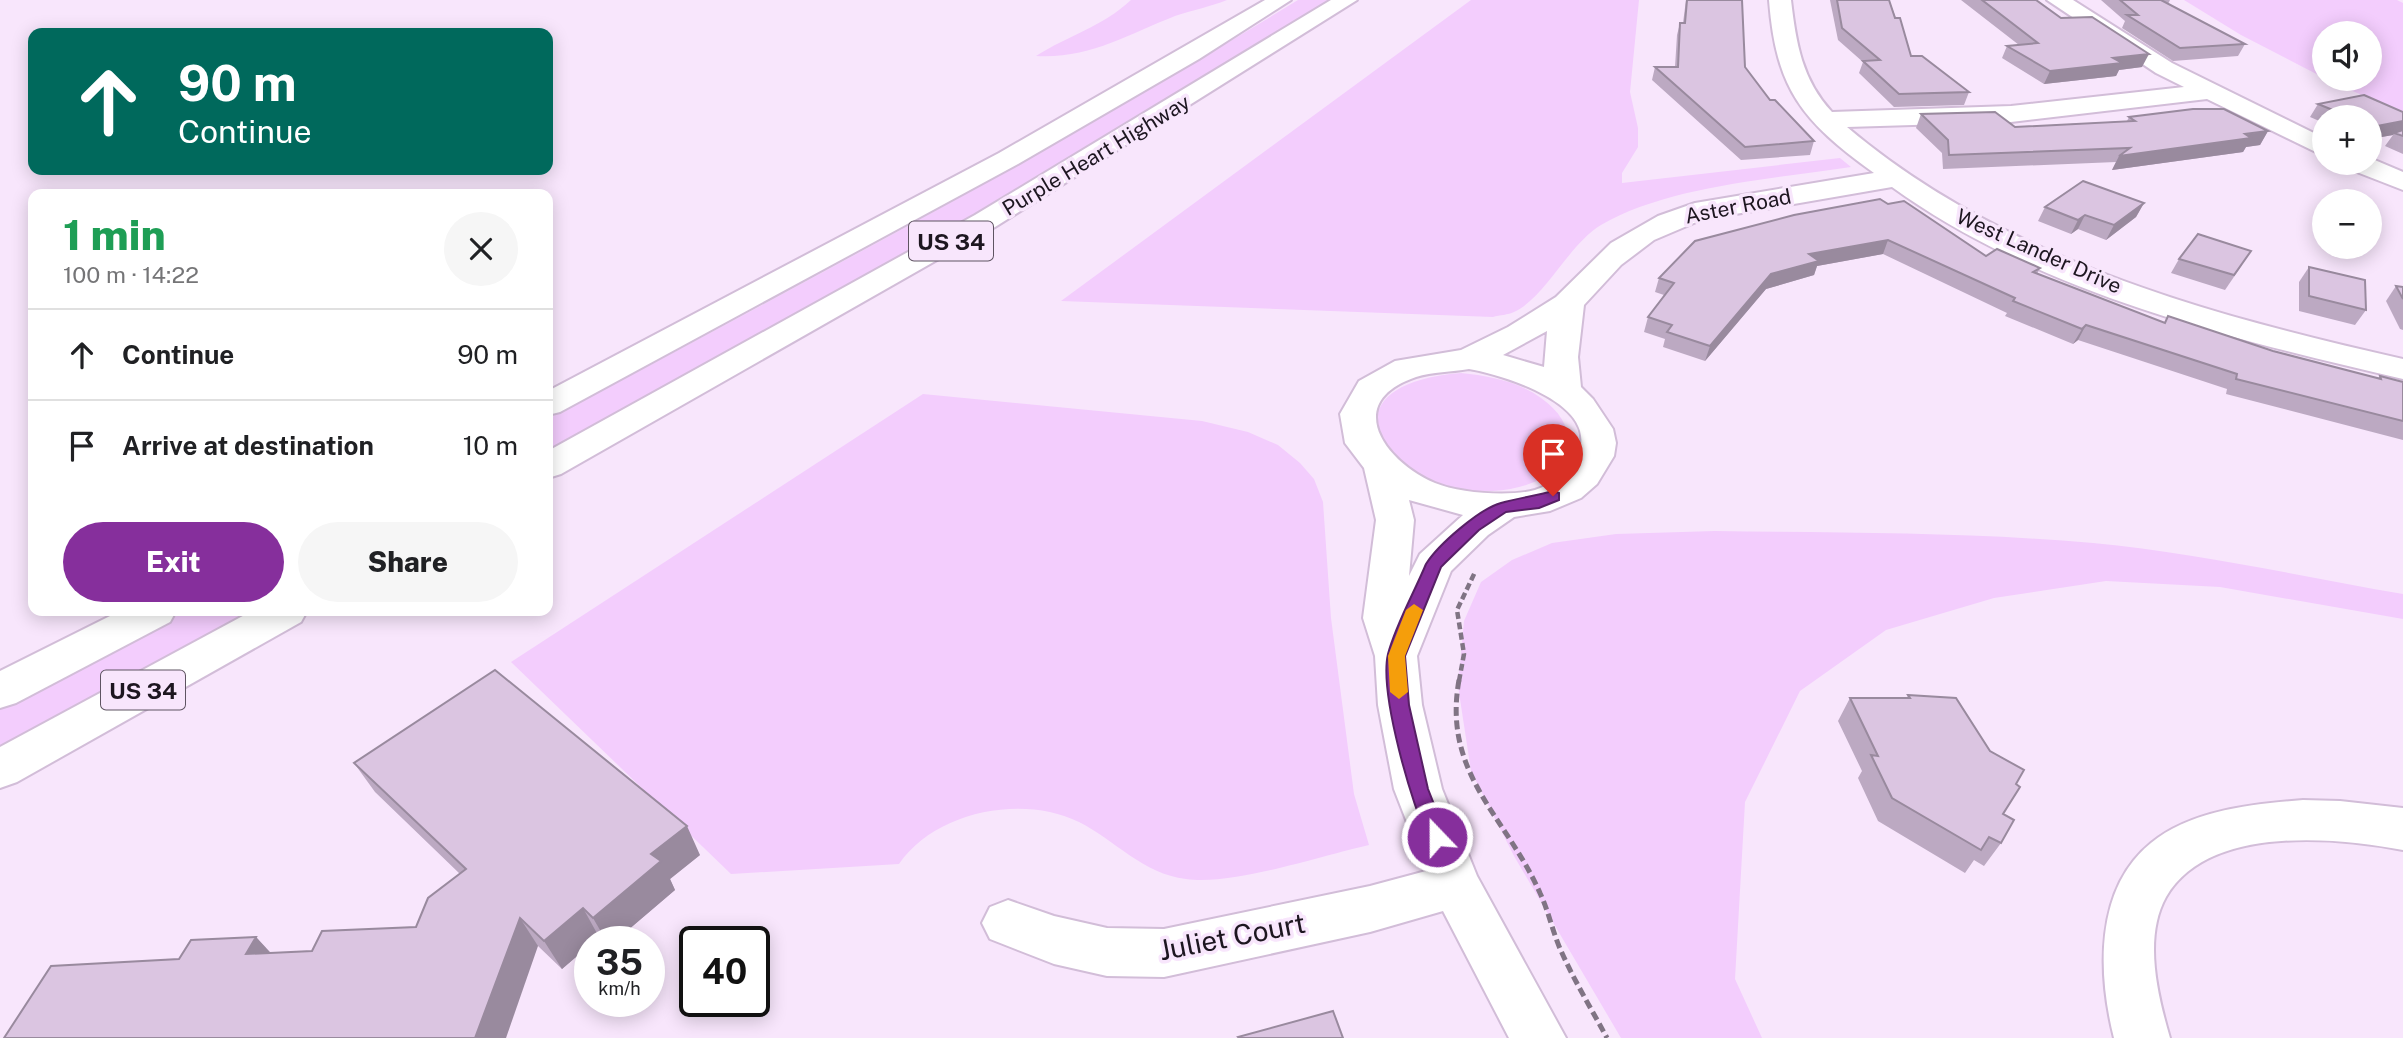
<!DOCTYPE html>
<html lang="en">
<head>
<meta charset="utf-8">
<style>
  :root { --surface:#fff; --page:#f6f6f6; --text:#202124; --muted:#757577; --line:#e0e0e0; --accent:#862f9c }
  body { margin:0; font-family:"Public Sans",sans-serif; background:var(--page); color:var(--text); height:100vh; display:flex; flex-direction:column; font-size:26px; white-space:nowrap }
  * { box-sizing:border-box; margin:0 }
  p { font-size:23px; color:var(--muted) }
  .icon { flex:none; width:38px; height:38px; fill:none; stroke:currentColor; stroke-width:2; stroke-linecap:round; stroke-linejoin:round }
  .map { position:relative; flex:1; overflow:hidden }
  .panel { position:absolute; left:28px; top:189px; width:525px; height:427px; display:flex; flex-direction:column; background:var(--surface); border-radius:14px; box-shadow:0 4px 18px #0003 }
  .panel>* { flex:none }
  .hud { position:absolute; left:28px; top:28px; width:525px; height:147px; border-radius:14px; box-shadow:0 4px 18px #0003; background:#00695c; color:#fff; overflow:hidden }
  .fabs { position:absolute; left:2312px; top:21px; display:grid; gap:14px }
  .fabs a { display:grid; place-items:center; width:70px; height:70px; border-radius:50%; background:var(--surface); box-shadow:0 4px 18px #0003; font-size:35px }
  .speed { position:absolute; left:574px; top:926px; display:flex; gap:14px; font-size:35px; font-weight:700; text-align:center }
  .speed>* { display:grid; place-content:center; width:91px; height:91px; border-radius:50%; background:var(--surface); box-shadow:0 4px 18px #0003; line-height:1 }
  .speed small { font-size:18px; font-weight:400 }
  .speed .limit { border:4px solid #111; border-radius:10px; background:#fff; color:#111 }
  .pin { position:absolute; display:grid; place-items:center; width:60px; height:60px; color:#fff; margin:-72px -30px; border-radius:50% 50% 50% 0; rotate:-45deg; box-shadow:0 0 7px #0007 }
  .pin .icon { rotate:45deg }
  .me { position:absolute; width:77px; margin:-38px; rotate:338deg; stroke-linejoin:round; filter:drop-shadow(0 0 5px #0008) }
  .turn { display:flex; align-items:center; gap:24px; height:147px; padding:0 35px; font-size:32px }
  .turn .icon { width:91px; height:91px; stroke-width:2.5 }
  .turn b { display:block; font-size:49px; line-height:60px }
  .round { display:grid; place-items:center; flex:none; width:74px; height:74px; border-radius:37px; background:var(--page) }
  .head { display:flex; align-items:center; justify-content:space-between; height:119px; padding:0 35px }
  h1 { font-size:42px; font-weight:800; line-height:52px; color:#1e9e55 }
  .button { display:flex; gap:14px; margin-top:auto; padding:14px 35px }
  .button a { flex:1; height:80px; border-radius:42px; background:var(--accent); color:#fff; font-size:28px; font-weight:800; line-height:80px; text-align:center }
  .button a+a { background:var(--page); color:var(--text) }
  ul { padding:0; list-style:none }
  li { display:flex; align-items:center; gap:21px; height:91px; padding:0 35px; border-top:2px solid var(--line) }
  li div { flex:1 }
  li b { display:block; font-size:26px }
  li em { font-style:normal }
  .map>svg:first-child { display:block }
  .green { fill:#f3cdfd }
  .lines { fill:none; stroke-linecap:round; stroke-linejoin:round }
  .minor-casing { stroke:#d2bdd8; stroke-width:4 }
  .major-casing { stroke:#d2bdd8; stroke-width:4 }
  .path-far1 { stroke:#807484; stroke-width:4.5; stroke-dasharray:7 3.5; stroke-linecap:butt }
  .path { stroke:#807484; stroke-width:5; stroke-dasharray:9 4.5; stroke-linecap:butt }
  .minor { fill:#fff; fill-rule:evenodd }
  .major { fill:#fff; fill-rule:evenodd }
  .wall { fill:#bca9c2 }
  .shaded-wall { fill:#998a9e }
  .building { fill:#dbc5e1; stroke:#998a9e; stroke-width:2 }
  .route { fill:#862f9c; stroke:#571f65; stroke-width:2 }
  .slow { fill:#f59e0b }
  .labels { text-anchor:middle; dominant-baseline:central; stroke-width:7; stroke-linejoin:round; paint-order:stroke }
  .far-street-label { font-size:21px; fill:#1d1620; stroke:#f8e6fc }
  .shield { fill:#f8e6fc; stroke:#5f5462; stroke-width:2 }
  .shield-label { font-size:23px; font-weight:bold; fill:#1d1620 }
  .near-street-label { font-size:28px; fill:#1d1620; stroke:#f8e6fc }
</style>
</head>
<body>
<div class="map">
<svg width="2403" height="1038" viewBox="0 0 2403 1038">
  <rect width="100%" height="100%" fill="#f8e6fc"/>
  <g class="green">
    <path d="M1131 0H1227C1210 7 1192 10 1175 16 1127 35 1089 59 1036 56 1069 35 1102 27 1131 0Z"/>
    <path d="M1298 0H1333C1077 160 813 308 548 453V419C801 285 1054 150 1298 0Z"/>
    <path d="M1471 0H1639L1630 92 1638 128V147L1622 173V183L1840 158 1851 167C1773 179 1668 186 1601 225 1569 244 1545 298 1514 312 1508 315 1500 315 1493 317L1061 301Z"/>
    <polygon points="2184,0 2397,0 2403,3 2403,113 2325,79 2370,79 2370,33 2324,33 2324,78 2241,35"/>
    <path d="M1461 373C1489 376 1518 381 1541 398 1588 431 1569 475 1519 487 1403 516 1297 386 1461 373Z"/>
    <path d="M923 394 1202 421 1248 432 1278 445 1300 463 1314 479 1323 502 1331 618 1354 794 1369 845C1320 856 1232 886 1186 879 1143 874 1115 840 1079 822 1023 794 935 811 899 864L731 874 511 662Z"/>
    <path d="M1715 531C1841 533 1968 532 2093 543 2197 553 2300 576 2403 594V619L2220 587 2106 581 1994 598 1886 630 1800 691 1745 802 1735 979 1762 1038H1621L1514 856 1471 771 1458 686 1464 621 1481 582 1512 560 1552 543 1616 534Z"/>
    <polygon points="186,611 257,611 0,750 0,710"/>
  </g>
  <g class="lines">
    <defs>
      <g id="minor">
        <path d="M1769 0H1791C1796 43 1802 80 1832 112L2011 106 2184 87 2156 73 2047 0H2073L2172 63 2324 138V156L2207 99 2011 122 1847 127C2003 259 2208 315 2403 359V379C2231 339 2037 292 1892 187L1701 220 1654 240 1621 265 1584 305 1578 357 1581 387 1593 399 1613 429 1616 443 1614 456 1597 484 1581 498 1550 511 1514 517 1488 535 1451 571 1417 656 1422 705 1442 789 1477 876 1566 1038H1509L1443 911 1370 932 1164 977 1107 976 1054 964 990 939 982 923 990 907 1008 900 1054 916 1107 928 1164 929 1370 886 1426 871 1394 789 1378 705 1375 656 1363 618 1376 520 1364 468 1345 443 1340 414 1359 381 1395 361 1461 350 1508 327 1556 297 1611 243 1658 216 1695 203 1874 173C1802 121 1776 90 1769 0ZM1547 331 1544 367 1503 355ZM1469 369C1503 375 1606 405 1576 459 1568 473 1551 485 1535 490 1509 497 1459 493 1435 483 1384 461 1342 402 1416 377 1432 372 1452 372 1469 369ZM1409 500 1463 515 1420 554 1409 576 1414 520Z"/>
        <polygon points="2370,158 2403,172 2403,190 2349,169 2345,163 2370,163"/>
        <path d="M2303 800 2340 801 2403 808V850C2334 837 2208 825 2166 897 2143 938 2158 997 2170 1038H2114C2098 975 2094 889 2151 843 2191 810 2253 804 2303 800Z"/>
      </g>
      <g id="major">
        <polygon points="1265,0 1291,0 1199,59 1018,164 560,412 548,415 548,391 999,153"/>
        <polygon points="1331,0 1357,0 995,227 561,474 548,478 548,451 975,215"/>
        <polygon points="120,611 176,611 170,622 16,703 0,708 0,671"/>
        <polygon points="252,611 307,611 301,622 17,782 0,788 0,747"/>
      </g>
    </defs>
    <use href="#minor" class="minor-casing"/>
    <use href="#major" class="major-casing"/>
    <polyline class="path-far1" points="1459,681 1464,654 1457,610 1475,572"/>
    <path class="path" d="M1459 680C1442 774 1506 816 1540 893 1549 912 1553 934 1562 953 1575 982 1592 1010 1607 1038"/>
    <use href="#minor" class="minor"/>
    <use href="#major" class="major"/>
  </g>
  <g class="wall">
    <polygon points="1686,0 1742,0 1745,67 1770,100 1814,141 1810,155 1741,160 1652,80 1655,67 1675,67 1677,35 1680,23 1683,23"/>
    <polygon points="1830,0 1889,0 1911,56 1969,92 1964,105 1894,107 1859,73 1863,62 1838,40"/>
    <polygon points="1961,0 2036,0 2061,18 2142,67 2119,70 2116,76 2044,84 2002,58 2007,46 2019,45"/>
    <polygon points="2101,0 2170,0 2168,4 2245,44 2238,56 2173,61 2122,28 2125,21"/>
    <polygon points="2318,104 2403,112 2403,154 2385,146 2393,135 2370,139 2370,117 2324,117 2324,123 2310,117"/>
    <polygon points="1921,114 2015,127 2127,121 2129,117 2268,131 2260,145 2246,147 2243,152 2112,170 2116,162 1943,169 1942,153 1916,128"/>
    <polygon points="2144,203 2136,217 2106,240 2078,229 2071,234 2038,221 2045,207"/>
    <polygon points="1888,204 1986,256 2040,268 2037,274 2164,323 2168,316 2273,351 2378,378 2380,376 2403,382 2403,440 2226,394 2227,389 2078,340 2073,344 2005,316 2007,313 1883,254 1817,266 1814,275 1766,289 1705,361 1663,347 1665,339 1644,332 1648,317 1664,295 1655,292 1659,278"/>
    <polygon points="2179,259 2242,265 2225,290 2171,273"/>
    <polygon points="2309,267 2366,310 2355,325 2299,311 2299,282"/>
    <polygon points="2396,286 2403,287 2403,330 2400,329 2386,301"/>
    <polygon points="1908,695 1990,751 2016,784 2003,814 2001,843 1984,866 1974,860 1965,873 1878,821 1858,778 1862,771 1838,721 1850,698 1907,698"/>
    <polygon points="354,763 700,855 670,879 675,890 614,942 604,942 599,937 590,942 590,945 562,969 538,946 179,959 256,937 270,953 312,951 416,927 460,874 375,792"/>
  </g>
  <g class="shaded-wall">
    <polygon points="2149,54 2142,67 2119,70 2116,76 2044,84 2050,71 2113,58"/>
    <polygon points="2403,121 2403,133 2394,133 2393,135 2370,139 2370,131 2372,127"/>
    <polygon points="2268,131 2260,145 2246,147 2243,152 2112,170 2119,156"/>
    <polygon points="2144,203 2136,217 2106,240 2114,225"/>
    <polygon points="2085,215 2078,229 2071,234 2078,220"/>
    <polygon points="1888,240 1883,254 1817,266 1814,275 1766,289 1705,361 1710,346 1771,274 1809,254"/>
    <polygon points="2086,325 2078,340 2073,344 2082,329"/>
    <polygon points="687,826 700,855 670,879 675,890 614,942 607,942 593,918 651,854"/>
    <polygon points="583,908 599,937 594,942 590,942 590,945 562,969 544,941"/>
    <polygon points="520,918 538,946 506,1038 475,1038"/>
    <polygon points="256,937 282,965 246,954"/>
  </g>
  <g class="building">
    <polygon points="1687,0 1742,0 1745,67 1770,100 1775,100 1814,141 1745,147 1655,67 1678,67 1680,23 1685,23"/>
    <polygon points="1837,0 1889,0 1895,18 1900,18 1911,56 1922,56 1969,92 1899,94 1863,61 1880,60 1842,28"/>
    <polygon points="1982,0 2036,0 2061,18 2092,17 2149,54 2113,58 2122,63 2050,71 2007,46 2038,43"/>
    <polygon points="2120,0 2161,0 2245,44 2180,48 2127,15 2138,15"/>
    <polygon points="2364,95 2403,112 2403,121 2372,127 2370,126 2370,117 2350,117 2318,104"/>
    <polygon points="2193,109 2224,109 2268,131 2245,134 2251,138 2119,156 2130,148 1949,155 1948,140 1921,114 1995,112 2015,127 2135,121 2129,117"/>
    <polygon points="2403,130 2403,136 2394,133"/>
    <polygon points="2083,181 2144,203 2114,225 2085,215 2078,220 2045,207"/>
    <polygon points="1880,199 1888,204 1904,201 1986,256 1997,249 2040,268 2033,272 2165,323 2168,316 2273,351 2381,379 2380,376 2403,382 2403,421 2236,379 2237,374 2086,325 2082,329 2013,301 2015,298 1888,240 1809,254 1819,261 1771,274 1710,346 1667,332 1672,325 1648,317 1674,283 1659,278 1695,241 1794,215"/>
    <polygon points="2198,234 2251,251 2234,275 2179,259"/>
    <polygon points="2309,267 2365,280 2366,310 2309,296"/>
    <polygon points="2396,286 2403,287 2403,299"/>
    <polygon points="495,670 687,826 651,854 661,861 593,918 583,908 544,941 520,918 475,1038 4,1038 51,966 179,959 191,940 256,937 246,954 312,951 322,931 416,927 428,898 466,869 354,763"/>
    <polygon points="1908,695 1956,698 1990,751 2024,770 2016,784 2020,787 2003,814 2014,820 2001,843 1989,837 1981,850 1892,798 1871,755 1878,756 1850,698 1910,698"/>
    <polygon points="1333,1011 1343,1038 1239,1038 1238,1037"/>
  </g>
  <path class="route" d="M1553 491 1559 493V500L1539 508 1506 512 1479 530 1446 562 1441 567 1405 656 1409 705 1428 789 1447 837 1444 843 1437 845 1430 843C1412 806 1379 693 1388 654 1396 624 1414 593 1426 564 1438 545 1479 509 1501 503 1518 498 1536 496 1553 491Z"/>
  <polygon class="slow" points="1414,604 1423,610 1405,656 1408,692 1399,699 1390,692 1388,656 1406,610"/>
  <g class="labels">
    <g class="far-street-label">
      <text transform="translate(1096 155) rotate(-31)">Purple Heart Highway</text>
      <text transform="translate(1738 206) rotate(-11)">Aster Road</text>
      <text transform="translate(2039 251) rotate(24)">West Lander Drive</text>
    </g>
    <g class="shield">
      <rect x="909" y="221.5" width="84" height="39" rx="5"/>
      <rect x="101" y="670.5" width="84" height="39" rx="5"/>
    </g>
    <g class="shield-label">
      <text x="951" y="241">US 34</text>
      <text x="143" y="690">US 34</text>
    </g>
    <g class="near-street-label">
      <text transform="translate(1232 936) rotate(-11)">Juliet Court</text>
    </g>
  </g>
</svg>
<div class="fabs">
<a><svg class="icon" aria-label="sound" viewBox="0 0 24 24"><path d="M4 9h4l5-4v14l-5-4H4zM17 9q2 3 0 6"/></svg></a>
<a>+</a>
<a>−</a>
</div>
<div class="speed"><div>35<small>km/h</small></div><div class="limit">40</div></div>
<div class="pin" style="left:1553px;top:496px;background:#d93025"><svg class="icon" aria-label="arrive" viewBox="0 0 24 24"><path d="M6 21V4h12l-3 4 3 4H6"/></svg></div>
<svg class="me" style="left:1437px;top:837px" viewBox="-20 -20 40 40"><circle r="17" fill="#862f9c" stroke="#fff" stroke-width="3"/><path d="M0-11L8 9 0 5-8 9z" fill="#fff"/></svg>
<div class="hud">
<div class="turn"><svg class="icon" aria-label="ahead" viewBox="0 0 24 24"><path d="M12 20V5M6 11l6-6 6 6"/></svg><div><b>90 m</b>Continue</div></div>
</div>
<section class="panel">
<div class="head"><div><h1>1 min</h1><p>100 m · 14:22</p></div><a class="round"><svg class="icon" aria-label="close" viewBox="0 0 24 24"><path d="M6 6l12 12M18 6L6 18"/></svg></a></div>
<ul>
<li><svg class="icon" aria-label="ahead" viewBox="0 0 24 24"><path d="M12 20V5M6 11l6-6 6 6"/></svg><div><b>Continue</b></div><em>90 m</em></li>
<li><svg class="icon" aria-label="arrive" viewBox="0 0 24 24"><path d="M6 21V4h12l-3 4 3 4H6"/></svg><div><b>Arrive at destination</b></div><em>10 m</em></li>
</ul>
<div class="button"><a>Exit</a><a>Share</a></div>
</section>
</div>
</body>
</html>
